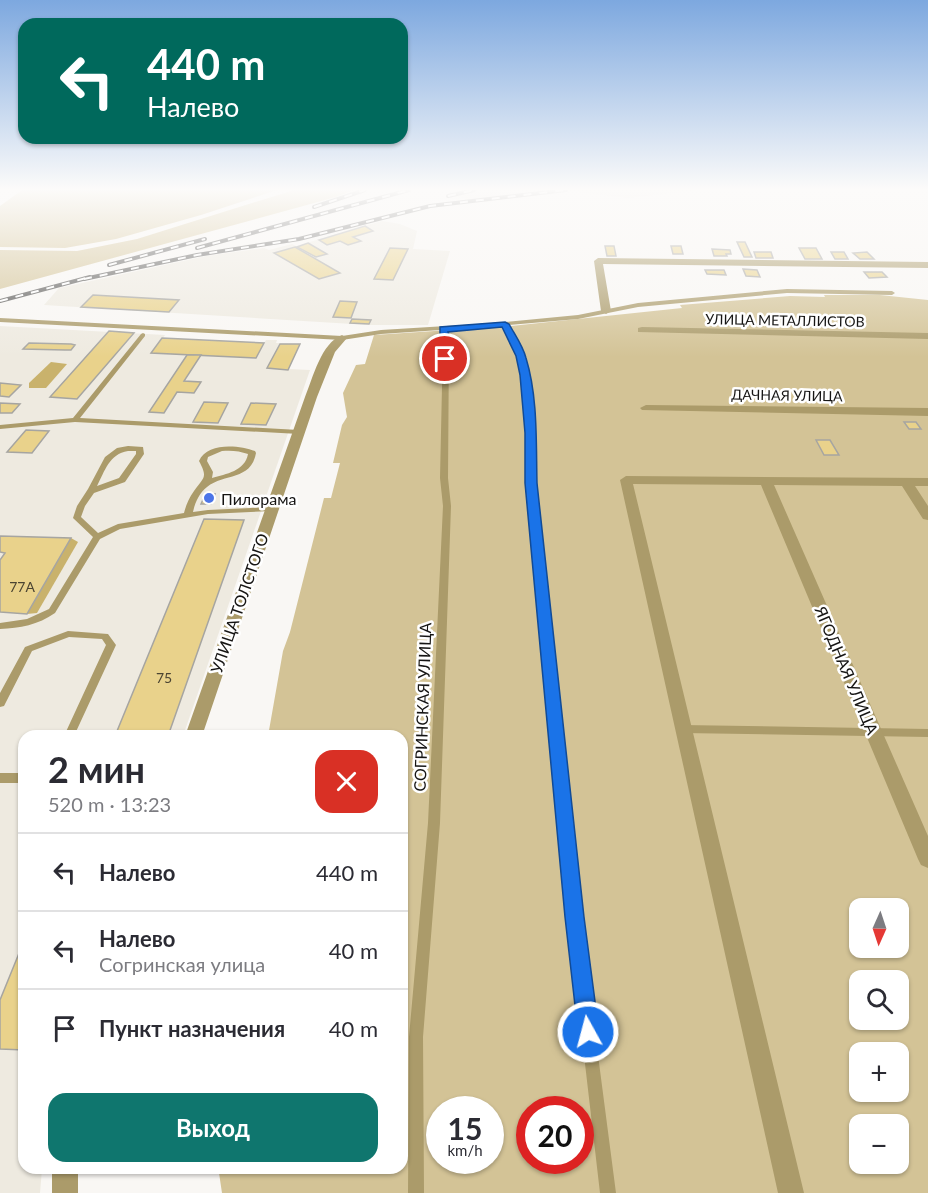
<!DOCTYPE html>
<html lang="ru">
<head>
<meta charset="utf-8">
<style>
  :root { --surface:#fff; --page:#f7f7f7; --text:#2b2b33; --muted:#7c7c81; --line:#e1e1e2; --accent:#0f766e }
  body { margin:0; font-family:Lato,sans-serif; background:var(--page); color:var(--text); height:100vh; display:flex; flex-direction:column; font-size:22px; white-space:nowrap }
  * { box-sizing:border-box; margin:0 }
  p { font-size:20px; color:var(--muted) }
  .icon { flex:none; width:33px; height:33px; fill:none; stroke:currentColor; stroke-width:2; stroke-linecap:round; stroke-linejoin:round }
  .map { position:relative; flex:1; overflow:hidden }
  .drawer { position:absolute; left:18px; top:730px; width:390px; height:444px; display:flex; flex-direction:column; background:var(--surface); border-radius:18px; box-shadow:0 2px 4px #0004 }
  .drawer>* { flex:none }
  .guide { position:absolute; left:18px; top:18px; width:390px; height:126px; border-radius:18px; box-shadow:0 2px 4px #0004; background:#00695c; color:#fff; overflow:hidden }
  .needle { width:39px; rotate:183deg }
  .buttons { position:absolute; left:849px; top:898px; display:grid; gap:12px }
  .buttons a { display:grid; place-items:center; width:60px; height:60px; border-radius:12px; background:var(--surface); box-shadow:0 2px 4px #0004; font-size:30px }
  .speed { position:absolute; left:426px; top:1096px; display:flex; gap:12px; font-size:30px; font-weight:700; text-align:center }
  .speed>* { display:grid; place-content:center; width:78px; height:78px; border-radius:50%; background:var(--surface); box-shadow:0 2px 4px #0004; line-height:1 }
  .speed small { font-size:15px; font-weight:400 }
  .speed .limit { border:9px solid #d22; background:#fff; color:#111 }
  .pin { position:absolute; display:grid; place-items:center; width:51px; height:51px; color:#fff; margin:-26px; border:3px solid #fff; border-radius:50%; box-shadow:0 2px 6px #0007 }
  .me { position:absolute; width:66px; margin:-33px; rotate:353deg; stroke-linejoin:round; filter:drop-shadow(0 0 4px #0008) }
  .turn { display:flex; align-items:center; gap:21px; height:126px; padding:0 30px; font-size:27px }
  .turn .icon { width:78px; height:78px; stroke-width:2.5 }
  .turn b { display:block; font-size:42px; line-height:51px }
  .round { display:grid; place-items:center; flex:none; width:63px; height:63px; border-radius:18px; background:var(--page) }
  .headline { display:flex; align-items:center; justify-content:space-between; height:102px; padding:0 30px }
  h1 { font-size:36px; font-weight:700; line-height:45px }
  .primary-button { display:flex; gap:12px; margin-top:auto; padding:12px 30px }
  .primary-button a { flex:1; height:69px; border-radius:18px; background:var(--accent); color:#fff; font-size:24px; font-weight:700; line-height:69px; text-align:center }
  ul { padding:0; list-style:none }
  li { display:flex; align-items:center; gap:18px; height:78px; padding:0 30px; border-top:2px solid var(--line) }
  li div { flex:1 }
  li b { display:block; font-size:22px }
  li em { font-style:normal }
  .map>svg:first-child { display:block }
  .built { fill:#eeeae0 }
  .green { fill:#d3c396; fill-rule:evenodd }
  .forest { fill:#c9b26c }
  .building { fill:#e9d28b; stroke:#a6a5a1; stroke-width:1.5 }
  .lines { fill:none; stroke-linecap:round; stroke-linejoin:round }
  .service { fill:#ab9b6a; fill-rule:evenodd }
  .minor { fill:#ab9b6a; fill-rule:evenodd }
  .rail-casing { stroke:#5c5b59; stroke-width:4 }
  .rail { stroke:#fff; stroke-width:2; stroke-dasharray:8; stroke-linecap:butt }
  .route { fill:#1a73e8; stroke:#114b97; stroke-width:1.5 }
  .poi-dot { fill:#4c75e8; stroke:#fff; stroke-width:2 }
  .labels { text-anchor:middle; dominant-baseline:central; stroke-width:5; stroke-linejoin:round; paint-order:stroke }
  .far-street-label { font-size:14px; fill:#161514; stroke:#fff }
  .number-label { font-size:14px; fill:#4b4432 }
  .poi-label { font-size:16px; fill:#161514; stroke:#fff; text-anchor:start }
  .street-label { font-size:16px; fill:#161514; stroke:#fff }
</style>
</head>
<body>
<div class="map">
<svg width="928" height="1193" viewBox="0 0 928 1193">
  <rect width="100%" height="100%" fill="#f9f7f4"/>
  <g class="built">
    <polygon points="474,190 701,190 628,198 570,191 485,202 451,196"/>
    <polygon points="382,221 400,224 417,231 413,249 450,251 428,325 369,325 44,305 59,288 206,256 264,248 269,250 292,244 296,246"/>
    <polygon points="0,326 165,335 163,338 264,343 266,340 277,340 276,343 300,344 288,369 310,370 183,736 24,736 24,1168 42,1169 40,1193 0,1193"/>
  </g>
  <g class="green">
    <polygon points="22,190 277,190 201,215 116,239 65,248 0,247 0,206"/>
    <polygon points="294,190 354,190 336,197 0,289 0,250 77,251 137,239"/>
    <path d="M824 295H880L928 300V1193H222L219 1173 212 1169 402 1168V736H268L283 651 290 632 324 498H331L340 463H333L342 425 347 417 343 393 356 365 365 364 374 335 511 326 682 308 680 305 790 296 825 297ZM860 909H898V948H860ZM860 981H898V1020H860ZM860 1053H898V1092H860ZM440 1110H490V1161H440ZM530 1110H580V1161H530ZM860 1125H898V1164H860Z"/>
  </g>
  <g class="forest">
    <polygon points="51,362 67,364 46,388 29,388 29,383"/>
    <polygon points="71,538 78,542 37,613 27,614"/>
  </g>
  <g class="building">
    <polygon points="365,226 373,231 353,237 361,241 348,245 340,241 327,245 319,240"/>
    <polygon points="737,242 745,242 752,257 744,257"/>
    <polygon points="308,243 327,254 316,257 297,247"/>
    <polygon points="605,246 614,246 616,256 607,256"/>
    <polygon points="671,246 681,246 683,254 673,254"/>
    <polygon points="295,247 340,273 319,279 274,253"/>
    <polygon points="390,248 408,249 393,280 374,279"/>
    <polygon points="799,248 816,248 822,259 805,259"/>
    <polygon points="712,249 730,250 731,254 726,254 727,256 714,256"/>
    <polygon points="754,252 771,252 773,258 756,258"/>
    <polygon points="831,252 844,252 848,259 835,259"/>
    <polygon points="867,252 874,259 860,259 853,253"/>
    <polygon points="743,269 757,270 760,277 746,276"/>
    <polygon points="705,270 724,270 726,275 707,274"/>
    <polygon points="864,272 882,272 887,277 869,278"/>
    <polygon points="93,295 179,300 169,312 81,307"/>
    <polygon points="340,301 357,302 351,318 333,317"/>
    <polygon points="352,319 371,320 369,324 350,323"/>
    <polygon points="109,331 134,333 77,399 50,397"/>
    <polygon points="162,338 264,343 256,358 151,353"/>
    <polygon points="29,343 71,344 75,345 71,350 65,350 23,349"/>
    <polygon points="280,344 300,344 288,370 267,368"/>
    <polygon points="187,355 201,355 184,381 201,382 194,393 177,392 164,413 149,412"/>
    <polygon points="0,383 21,385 9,397 0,396"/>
    <polygon points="204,402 228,403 218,423 193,422"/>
    <polygon points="0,403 20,404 12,413 0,413"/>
    <polygon points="251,403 276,404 266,425 241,424"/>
    <polygon points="904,422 916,422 921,429 909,429"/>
    <polygon points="26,430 49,431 32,453 7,452"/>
    <polygon points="816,440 830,440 839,455 824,455"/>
    <polygon points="206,493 215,494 211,504 201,504"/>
    <polygon points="204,519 244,520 168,736 115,736"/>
    <polygon points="0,536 71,538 27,614 0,612 0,560 5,553 0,552"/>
    <polygon points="24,941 24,1050 0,1049 0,1000"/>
  </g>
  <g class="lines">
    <g class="service">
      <path d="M787 289 892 291 895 293 892 295 787 293 638 307 578 319 509 325C514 335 520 345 523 355 536 396 535 441 535 483L580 917 616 1193H600L568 917 527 483C527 441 529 397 517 356 514 345 508 336 503 326L446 330 449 341 448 478 451 506 440 823 423 1037 424 1193H408L409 1037 428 823 443 506 440 478 443 341 440 330 381 334 342 340 0 322V318L342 336 381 330 495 323 578 315 638 303Z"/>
      <polygon points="143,333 145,334 145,336 80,418 299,430 303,432 299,434 75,422 0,429 0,425 73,418 141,334"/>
      <path d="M128 446 143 447 144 454 125 482 94 493 85 506 81 517 98 533 118 524 184 513C186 505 189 498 194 491 204 477 208 478 199 461 207 442 239 445 255 451L256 453C251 481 224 473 207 487 199 493 195 503 193 512L208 510 272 507 276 509 272 511 208 514 120 529 100 539 55 613C38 625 20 628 0 629V623L27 619 49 609 93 537 73 518 77 506 88 489 105 457 117 448ZM128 451H136V454L119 478 97 486C105 471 109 454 128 451ZM222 451C231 450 240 451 248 454 245 471 226 474 212 478L213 472 207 461 208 457Z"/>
      <polygon points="68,631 108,634 116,645 74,736 64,736 106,645 102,639 69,637 32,651 4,706 0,707 0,693 25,647"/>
      <polygon points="682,725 928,729 928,737 682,733 678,732 677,729 678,726"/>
      <rect x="0" y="773" width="24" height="10"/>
    </g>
    <g class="minor">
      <polygon points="598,258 928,262 928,268 603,264 611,311 606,314 601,311 594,261"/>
      <polygon points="642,327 928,333 928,339 638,332 638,328"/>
      <path d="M342 335 347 338 335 352 317 397 202 736H185L305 397C313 378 321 343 342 335Z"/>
      <polygon points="646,405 928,408 928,416 642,410 640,408"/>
      <polygon points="626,476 928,478 928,486 915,486 928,506 928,520 923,519 902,486 774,485 928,836 928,868 921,865 918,859 761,485 633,484 804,1193 778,1193 620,480"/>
      <rect x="52" y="1168" width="26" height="25"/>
    </g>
    <defs>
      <g id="rail">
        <polyline points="448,196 474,190"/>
        <polyline points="314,207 365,190"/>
        <polyline points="197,248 409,190"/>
        <polyline points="109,265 205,239"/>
        <polyline points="84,279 197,255 299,239 430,206 566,190"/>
        <polyline points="0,301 90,277"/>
      </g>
    </defs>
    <use href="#rail" class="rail-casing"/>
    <use href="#rail" class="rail"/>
  </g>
  <linearGradient id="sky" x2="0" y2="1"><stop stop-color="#7da8df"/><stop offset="0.53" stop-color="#fcfbfa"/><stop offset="1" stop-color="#fcfbfa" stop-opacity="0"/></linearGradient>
  <rect width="928" height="357" fill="url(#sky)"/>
  <path class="route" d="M505 322 509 324C515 335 523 346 526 358 538 397 536 442 537 483L584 917 599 1032 596 1039 588 1042 581 1039 578 1032 565 917 525 483V433L520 375 516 356 502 327 448 332 451 341 450 359 445 362 440 359V327Z"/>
  <circle class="poi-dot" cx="209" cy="498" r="6"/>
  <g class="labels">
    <g class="far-street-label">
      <text transform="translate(785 320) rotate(1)">УЛИЦА МЕТАЛЛИСТОВ</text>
      <text transform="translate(787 395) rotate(1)">ДАЧНАЯ УЛИЦА</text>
    </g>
    <g class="number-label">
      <text x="22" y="586">77А</text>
      <text x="164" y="677">75</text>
    </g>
    <g class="poi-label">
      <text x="221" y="498">Пилорама</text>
    </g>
    <g class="street-label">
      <text transform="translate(239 603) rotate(-71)">УЛИЦА ТОЛСТОГО</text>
      <text transform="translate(847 670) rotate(67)">ЯГОДНАЯ УЛИЦА</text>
      <text transform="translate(422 707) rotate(-88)">СОГРИНСКАЯ УЛИЦА</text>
    </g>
  </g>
</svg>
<div class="buttons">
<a><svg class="needle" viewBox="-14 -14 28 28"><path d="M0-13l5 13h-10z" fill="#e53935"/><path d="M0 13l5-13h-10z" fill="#7c7c81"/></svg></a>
<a><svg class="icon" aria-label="search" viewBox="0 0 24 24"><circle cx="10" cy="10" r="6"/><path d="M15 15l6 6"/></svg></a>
<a>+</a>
<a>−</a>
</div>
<div class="speed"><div>15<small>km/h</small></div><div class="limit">20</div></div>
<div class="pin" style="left:445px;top:359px;background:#d93025"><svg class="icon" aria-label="arrive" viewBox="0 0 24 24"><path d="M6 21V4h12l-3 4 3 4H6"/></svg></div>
<svg class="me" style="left:588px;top:1032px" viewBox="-20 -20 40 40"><circle r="17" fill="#1a73e8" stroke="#fff" stroke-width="3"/><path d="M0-11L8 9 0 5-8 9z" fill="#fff"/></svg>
<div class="guide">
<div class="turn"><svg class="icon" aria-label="left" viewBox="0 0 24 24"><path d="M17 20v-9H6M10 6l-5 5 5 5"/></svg><div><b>440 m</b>Налево</div></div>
</div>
<section class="drawer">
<div class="headline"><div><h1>2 мин</h1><p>520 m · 13:23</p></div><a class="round" style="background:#d93025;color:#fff"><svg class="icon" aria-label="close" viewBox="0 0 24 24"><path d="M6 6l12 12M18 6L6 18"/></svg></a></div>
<ul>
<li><svg class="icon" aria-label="left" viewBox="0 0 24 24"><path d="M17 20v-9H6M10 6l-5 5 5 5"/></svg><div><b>Налево</b></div><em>440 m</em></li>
<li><svg class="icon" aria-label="left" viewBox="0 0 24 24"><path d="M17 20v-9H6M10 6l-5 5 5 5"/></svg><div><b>Налево</b><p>Согринская улица</p></div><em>40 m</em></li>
<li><svg class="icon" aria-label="arrive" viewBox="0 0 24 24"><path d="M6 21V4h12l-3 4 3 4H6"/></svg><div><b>Пункт назначения</b></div><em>40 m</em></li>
</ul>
<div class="primary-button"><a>Выход</a></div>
</section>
</div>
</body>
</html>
